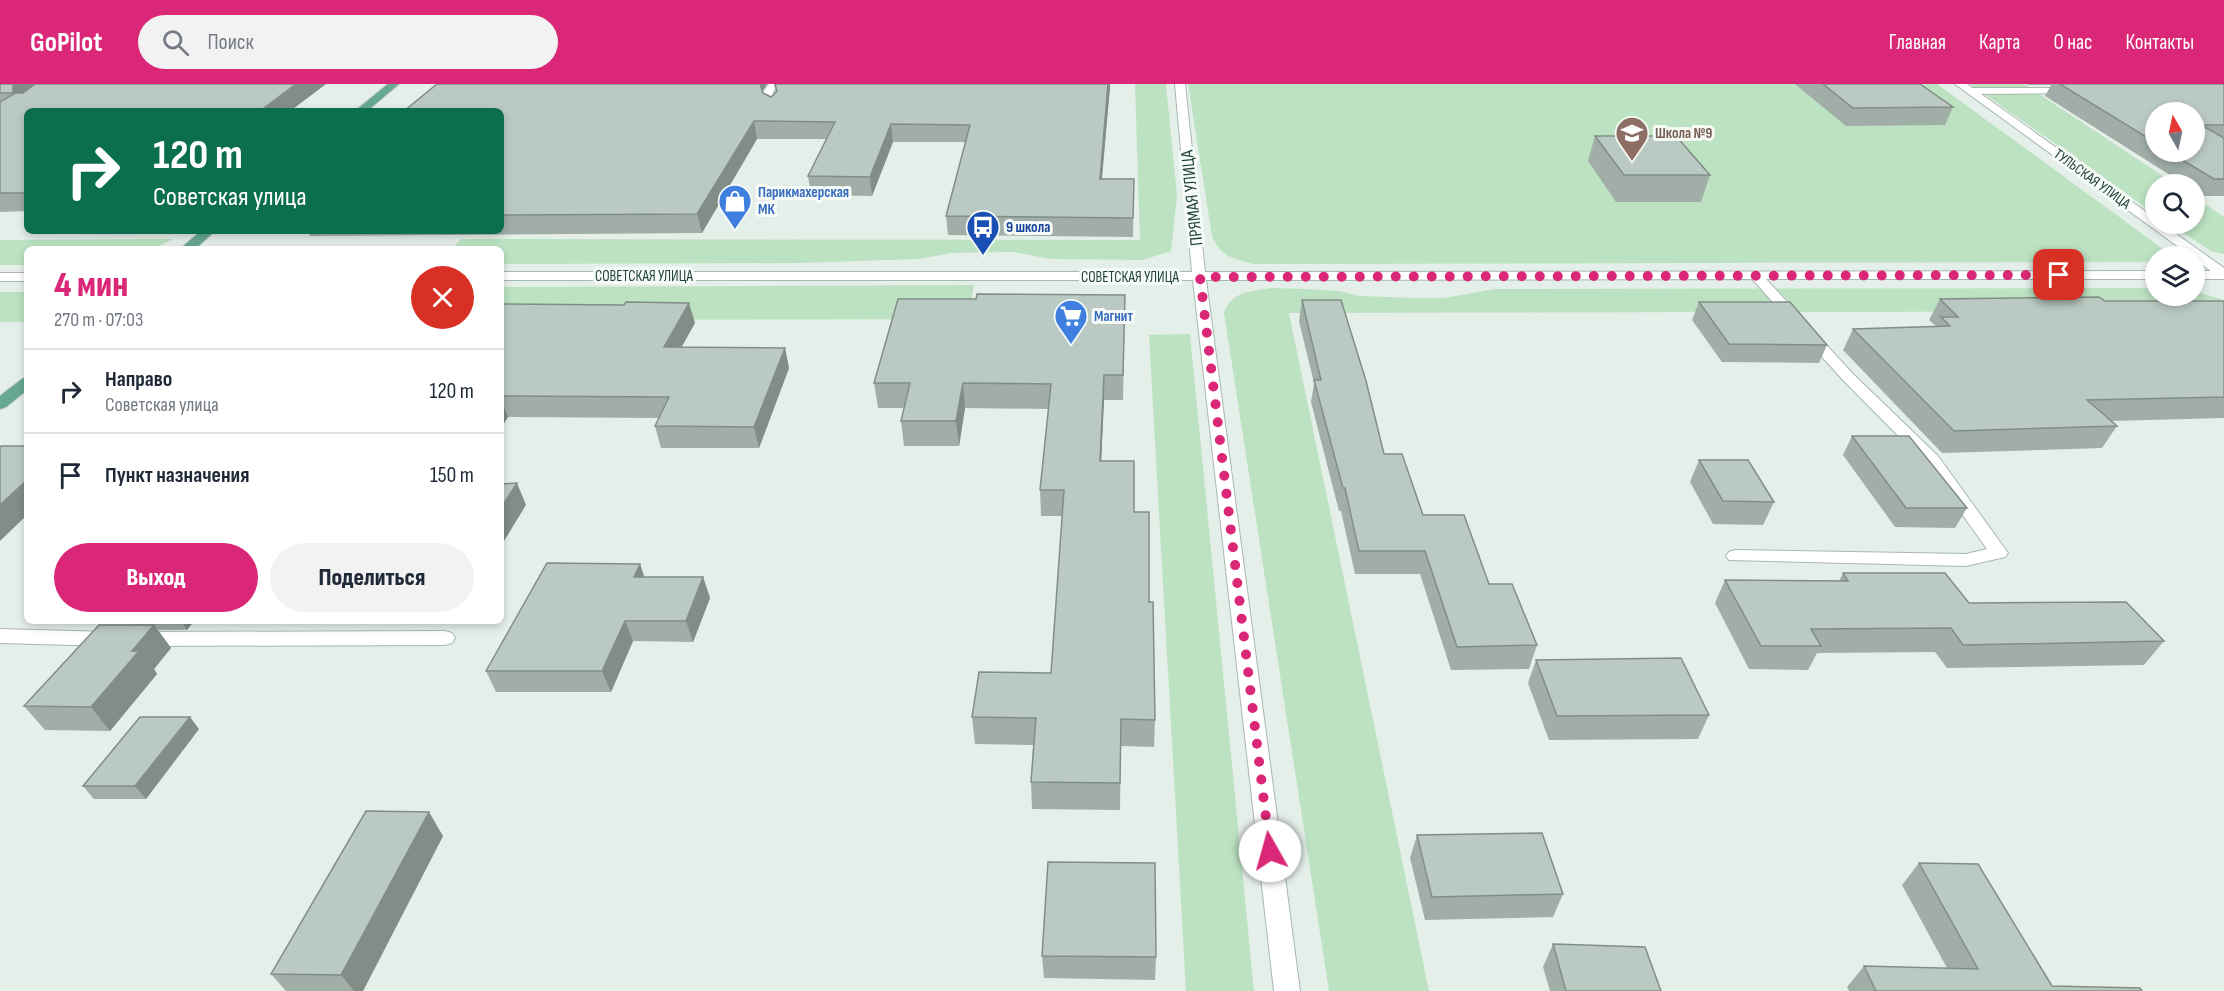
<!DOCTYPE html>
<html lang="ru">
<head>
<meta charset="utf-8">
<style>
  :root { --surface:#fff; --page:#f2f2f3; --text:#1f2937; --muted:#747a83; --line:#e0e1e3; --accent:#db2777 }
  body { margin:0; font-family:"Sofia Sans Condensed",sans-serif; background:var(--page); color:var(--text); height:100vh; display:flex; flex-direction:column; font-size:22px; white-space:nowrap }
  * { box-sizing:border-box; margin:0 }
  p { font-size:20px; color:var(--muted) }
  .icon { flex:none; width:33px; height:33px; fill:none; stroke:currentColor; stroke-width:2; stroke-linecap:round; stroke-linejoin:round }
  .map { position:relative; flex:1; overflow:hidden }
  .side { position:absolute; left:24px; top:162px; width:480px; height:378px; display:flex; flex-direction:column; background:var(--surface); border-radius:9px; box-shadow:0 3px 9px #0003 }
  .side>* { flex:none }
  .top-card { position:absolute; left:24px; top:24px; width:480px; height:126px; border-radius:9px; box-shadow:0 3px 9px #0003; background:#0b6e4f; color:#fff; overflow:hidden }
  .needle { width:39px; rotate:351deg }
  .buttons { position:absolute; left:2145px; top:18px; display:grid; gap:12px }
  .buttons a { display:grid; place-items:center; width:60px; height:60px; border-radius:50%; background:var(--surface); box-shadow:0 3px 9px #0003; font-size:30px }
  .pin { position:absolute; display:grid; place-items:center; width:51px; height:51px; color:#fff; margin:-26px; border-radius:12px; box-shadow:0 3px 9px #0006 }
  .me { position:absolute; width:66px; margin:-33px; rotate:353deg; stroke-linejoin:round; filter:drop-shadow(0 0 4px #0008) }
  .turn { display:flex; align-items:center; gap:21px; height:126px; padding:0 30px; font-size:27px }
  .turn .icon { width:78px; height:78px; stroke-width:2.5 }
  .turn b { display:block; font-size:42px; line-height:51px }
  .round { display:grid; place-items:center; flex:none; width:63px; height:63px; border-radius:32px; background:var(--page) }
  .overview { display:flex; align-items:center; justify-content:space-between; height:102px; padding:0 30px }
  h1 { font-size:36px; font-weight:800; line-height:45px; color:var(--accent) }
  .action { display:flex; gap:12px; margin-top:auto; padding:12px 30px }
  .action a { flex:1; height:69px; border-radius:36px; background:var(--accent); color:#fff; font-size:24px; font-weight:800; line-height:69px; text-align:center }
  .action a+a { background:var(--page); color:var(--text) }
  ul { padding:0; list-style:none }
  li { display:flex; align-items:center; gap:18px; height:84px; padding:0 30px; border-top:2px solid var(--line) }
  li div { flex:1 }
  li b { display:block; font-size:22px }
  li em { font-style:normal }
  header { display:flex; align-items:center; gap:36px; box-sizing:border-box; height:84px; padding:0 30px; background:var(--accent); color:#fff }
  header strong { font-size:28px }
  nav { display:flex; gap:33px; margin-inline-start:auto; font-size:21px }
  .search { width:420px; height:54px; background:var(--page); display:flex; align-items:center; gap:15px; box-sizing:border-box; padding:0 21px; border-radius:33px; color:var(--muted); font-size:22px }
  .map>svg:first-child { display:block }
  .green { fill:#bce2c2 }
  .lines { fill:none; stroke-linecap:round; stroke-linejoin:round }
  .minor-casing { stroke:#a7b8b0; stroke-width:2 }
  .major-casing { stroke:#c1cac7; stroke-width:2 }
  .minor { fill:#fff; fill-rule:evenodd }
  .major { fill:#66a890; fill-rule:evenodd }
  .wall { fill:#a0aea7; fill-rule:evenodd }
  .shaded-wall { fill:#828d88 }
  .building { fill:#bacac2; stroke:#828d88; stroke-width:1.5 }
  .route { stroke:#db2777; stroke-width:10; stroke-dasharray:0 18 }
  .labels { text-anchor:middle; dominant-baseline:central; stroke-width:6; stroke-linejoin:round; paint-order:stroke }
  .far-education-label { font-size:15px; font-weight:bold; fill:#785e54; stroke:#f6fbf8; text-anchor:start }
  .far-street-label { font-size:15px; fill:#224337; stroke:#f6fbf8 }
  .far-shop-label { font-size:15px; font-weight:bold; fill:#366cbe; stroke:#f6fbf8; text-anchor:start }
  .far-transit-label { font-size:15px; font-weight:bold; fill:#164399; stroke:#f6fbf8; text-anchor:start }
  .street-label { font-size:18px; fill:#224337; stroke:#f6fbf8 }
</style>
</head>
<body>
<header>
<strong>GoPilot</strong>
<div class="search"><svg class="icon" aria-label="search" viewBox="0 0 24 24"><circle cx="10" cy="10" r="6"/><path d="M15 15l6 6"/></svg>Поиск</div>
<nav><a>Главная</a><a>Карта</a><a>О нас</a><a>Контакты</a></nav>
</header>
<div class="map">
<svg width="2224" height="907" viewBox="0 0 2224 907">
  <rect width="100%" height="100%" fill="#e5efe9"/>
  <g class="green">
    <polygon points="1135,0 1166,0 1177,112 1171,167 1143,176 1051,175 1013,168 951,169 919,175 800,179 501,180 501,165 452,165 461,155 1140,156"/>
    <path d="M1188 0H1937L2163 165 2160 172 2146 178 1253 180C1232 174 1221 173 1212 152Z"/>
    <polygon points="1970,0 2024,0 2175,100 2156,100 2155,130"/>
    <polygon points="2195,113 2224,133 2224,170 2211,167 2170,140 2194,140"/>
    <polygon points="173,155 153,165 27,165 27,181 0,181 0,156"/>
    <polygon points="974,201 968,235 501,236 501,203"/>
    <path d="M1272 204 1306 205 1340 207 1359 212 1415 214H1444L1495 205 2155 204 2156 212H2194L2195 207 2224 216V239L2208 227 1289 229 1429 907H1329L1224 229C1231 207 1252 207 1272 204Z"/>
    <rect x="0" y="208" width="27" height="30"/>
    <polygon points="1190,250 1254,907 1186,907 1149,251"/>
  </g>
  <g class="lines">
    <defs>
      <g id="minor">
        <polygon points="769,0 779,0 773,8 778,25 773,28 768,25 763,8"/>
        <polygon points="1175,0 1185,0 1205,188 2156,187 2156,195 1766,195 1852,289 1938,372 2008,469 2005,473 1966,482 1729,476 1726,472 1729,468 1735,466 1966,470 1987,465 1926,380 1842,295 1752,195 1206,196 1300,907 1274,907 1193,196 501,196 501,188 1192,188"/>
        <polygon points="1955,0 1967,0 1972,4 2076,4 2077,6 2072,9 1981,10 2156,135 2156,140 2162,140 2224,184 2224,195 2194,195 2194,187 2211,187 2194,175 2194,172 2191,172"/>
        <rect x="0" y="189" width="27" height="8"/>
        <polygon points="0,545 110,548 117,550 120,555 117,560 110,562 0,559"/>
        <polygon points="445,547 452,549 455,554 452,559 445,561 141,562 134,560 131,555 134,550 141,548"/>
      </g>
      <g id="major">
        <polygon points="388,0 399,0 367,27 355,27"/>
        <polygon points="201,147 215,147 195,165 180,165"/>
        <polygon points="27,293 27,306 6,323 0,325 0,312 22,295"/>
      </g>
    </defs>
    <use href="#minor" class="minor-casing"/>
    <use href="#major" class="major-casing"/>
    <use href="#minor" class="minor"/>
    <use href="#major" class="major"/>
  </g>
  <g class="wall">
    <polygon points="0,0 326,0 290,27 27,27 27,127 0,128"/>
    <polygon points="437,0 767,0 762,7 763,9 771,13 776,9 774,0 1110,0 1102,95 1134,95 1133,153 948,151 946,132 966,58 893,58 872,112 811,111 808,92 826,55 757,55 702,149 310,152 308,147 501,147 501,27"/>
    <polygon points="1795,0 1920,0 1953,23 1945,41 1846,42"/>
    <path d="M2026 0H2224V112H2203L2194 107V100H2184L2045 12 2051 1H2029ZM2156 28 2194 68H2156Z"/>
    <polygon points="1595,52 1710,91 1701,118 1616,118 1588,77"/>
    <polygon points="1125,211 1123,316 1104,316 1101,377 1134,428 1149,518 1155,636 1154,663 1121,662 1120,726 1032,725 1031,698 1033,661 975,660 972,633 1051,589 1062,432 1041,432 1040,406 1049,325 965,324 959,362 904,362 901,337 904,324 878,324 874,299 976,215"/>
    <polygon points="1940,215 2105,217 2224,217 2224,334 2111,337 2117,342 2102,364 1942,369 1843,266 1853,245 1936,242 1929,236"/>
    <polygon points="1302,216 1384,370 1423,431 1489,500 1537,561 1529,585 1451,586 1420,490 1355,490 1341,427 1339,427 1311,318 1314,299 1299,237"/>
    <polygon points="1699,218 1827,261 1819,279 1722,278 1692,236"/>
    <polygon points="501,220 624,221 695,239 681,263 785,264 789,284 759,364 661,364 655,342 659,334 508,333 501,344"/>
    <polygon points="1852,352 1967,424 1955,444 1895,443 1843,371"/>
    <polygon points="1699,376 1774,418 1763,441 1713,440 1690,398"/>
    <polygon points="640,480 644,493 703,493 710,514 693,558 633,557 611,608 496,608 486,587"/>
    <polygon points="1843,489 1969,519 2164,557 2144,581 1947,584 1935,568 1817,569 1808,586 1749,585 1715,519 1725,496 1839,497"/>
    <polygon points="59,537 194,537 187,546 158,546 171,564 154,585 157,590 110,647 45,646 24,622 129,541 127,538"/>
    <polygon points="1536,576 1709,631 1698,655 1549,656 1528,599"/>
    <polygon points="199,645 146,715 94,715 83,702"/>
    <polygon points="1417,751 1563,810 1553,833 1425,836 1410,774"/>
    <polygon points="443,752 363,907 286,907 271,890"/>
    <polygon points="1919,779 2052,902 2142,907 1849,907 1847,903 1864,882 1947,884 1902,801"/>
    <polygon points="1553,860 1661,907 1550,907 1543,883"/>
    <polygon points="1042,872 1156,873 1155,896 1044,894"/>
  </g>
  <g class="shaded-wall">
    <polygon points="15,0 48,0 23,18 13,9 13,1"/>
    <polygon points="296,0 326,0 290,27 260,27"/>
    <polygon points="759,0 767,0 761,9"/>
    <polygon points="1108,0 1110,0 1110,4 1100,114 1100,95"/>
    <polygon points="754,37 757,55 702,149 697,130"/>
    <polygon points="891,40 893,58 872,112 870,93"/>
    <polygon points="689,219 695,239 670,284 664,263"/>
    <polygon points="785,264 789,284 759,364 754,343"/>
    <polygon points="1104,291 1104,316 1100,402 1100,377"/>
    <polygon points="963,299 965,324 959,362 956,337"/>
    <polygon points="501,315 508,333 501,344"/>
    <polygon points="27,396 27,431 0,457 0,421"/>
    <polygon points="517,399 526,421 501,462 501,424"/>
    <polygon points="640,480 647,501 634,493"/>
    <polygon points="703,493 710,514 693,558 686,537"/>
    <polygon points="181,537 194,537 187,546"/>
    <polygon points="625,537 633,557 611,608 602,587"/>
    <polygon points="154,541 171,564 154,585 157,590 110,647 91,623 132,567"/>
    <polygon points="190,633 199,645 146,715 135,702"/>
    <polygon points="429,728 443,752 363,907 354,907 341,891"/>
  </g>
  <g class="building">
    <polygon points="0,0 15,0 13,1 13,9 0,9"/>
    <polygon points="35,0 296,0 260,27 27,27 27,109 0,109 0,18 15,9 23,9"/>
    <polygon points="437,0 760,0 763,9 771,13 777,7 775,0 1108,0 1100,95 1134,95 1133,134 946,132 970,41 891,40 870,93 808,92 835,38 754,37 697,130 501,131 501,27 404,27"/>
    <polygon points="1823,0 1920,0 1953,23 1853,24"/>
    <polygon points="2060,0 2224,0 2224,41 2201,41 2224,54 2224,95 2214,95 2169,68 2194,68 2194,28 2156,28 2156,59"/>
    <polygon points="1595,52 1676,52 1710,91 1624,91"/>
    <polygon points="977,210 1125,211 1123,291 1104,291 1100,377 1134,377 1134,428 1149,428 1149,518 1153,518 1155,636 1121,635 1120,699 1031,698 1036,634 972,633 979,588 1051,589 1064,406 1040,406 1051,300 963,299 956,337 901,337 910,299 874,299 898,215 976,215"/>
    <polygon points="2099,213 2105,217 2224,217 2224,313 2087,316 2117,342 1954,347 1853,245 1950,242 1941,233 1958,233 1940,215"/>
    <polygon points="1302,216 1341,216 1366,297 1384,370 1402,370 1423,431 1464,431 1489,500 1512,500 1537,561 1457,563 1425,467 1359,467 1345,404 1343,404 1314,296 1321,296"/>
    <polygon points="626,218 689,219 664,263 785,264 754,343 655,342 669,313 501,312 501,220 624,221"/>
    <polygon points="1699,218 1790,218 1827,261 1729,260"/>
    <polygon points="1852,352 1909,352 1967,424 1906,424"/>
    <polygon points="1,362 27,362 27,396 0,421 0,363"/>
    <polygon points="1699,376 1748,376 1774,418 1723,417"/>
    <polygon points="517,399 501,424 501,400"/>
    <polygon points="547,479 640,480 634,493 703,493 686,537 625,537 602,587 486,587"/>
    <polygon points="1843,489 1945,489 1969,519 2126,518 2164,557 1963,561 1951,544 1811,545 1821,562 1761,562 1725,496 1848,497"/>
    <polygon points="99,541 154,541 132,567 139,567 91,623 24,622"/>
    <polygon points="1681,574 1709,631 1557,632 1536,576"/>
    <polygon points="140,633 190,633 135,702 83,702"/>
    <polygon points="366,727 429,728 341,891 271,890"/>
    <polygon points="1542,749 1563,810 1432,813 1417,751"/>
    <polygon points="1048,778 1155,779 1156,873 1042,872"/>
    <polygon points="1919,779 1978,780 2052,902 2140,904 2142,907 1876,907 1864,882 1978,885"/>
    <polygon points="1553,860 1645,863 1661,907 1566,907"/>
  </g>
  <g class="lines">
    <polyline class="route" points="1270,767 1200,193 2059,191"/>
  </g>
  <defs>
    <symbol id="school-pin" viewBox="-11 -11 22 30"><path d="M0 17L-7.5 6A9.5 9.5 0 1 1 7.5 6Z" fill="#8d6e63" stroke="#f6fbf8"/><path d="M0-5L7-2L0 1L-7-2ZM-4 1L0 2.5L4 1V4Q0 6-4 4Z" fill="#fff"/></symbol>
    <symbol id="shop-pin" viewBox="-11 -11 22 30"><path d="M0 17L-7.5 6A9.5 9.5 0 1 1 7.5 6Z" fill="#3f7fe0" stroke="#f6fbf8"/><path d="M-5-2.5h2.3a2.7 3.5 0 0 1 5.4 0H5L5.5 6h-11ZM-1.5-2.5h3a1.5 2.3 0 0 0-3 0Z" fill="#fff"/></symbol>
    <symbol id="bus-pin" viewBox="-11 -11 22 30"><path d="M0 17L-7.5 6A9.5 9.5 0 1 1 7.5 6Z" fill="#1a4fb4" stroke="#f6fbf8"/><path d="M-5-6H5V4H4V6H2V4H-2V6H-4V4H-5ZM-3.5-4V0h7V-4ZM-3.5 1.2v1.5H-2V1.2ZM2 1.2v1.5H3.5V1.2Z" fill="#fff"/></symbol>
    <symbol id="supermarket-pin" viewBox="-11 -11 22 30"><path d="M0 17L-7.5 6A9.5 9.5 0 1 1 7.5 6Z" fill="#3f7fe0" stroke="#f6fbf8"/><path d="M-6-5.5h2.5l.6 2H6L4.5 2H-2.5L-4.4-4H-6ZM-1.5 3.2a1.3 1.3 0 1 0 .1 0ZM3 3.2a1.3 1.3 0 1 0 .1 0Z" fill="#fff"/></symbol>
  </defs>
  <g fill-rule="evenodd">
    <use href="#school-pin" x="1613" y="30" width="38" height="52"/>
    <use href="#shop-pin" x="716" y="98" width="38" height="52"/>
    <use href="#bus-pin" x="964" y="124" width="38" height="52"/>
    <use href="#supermarket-pin" x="1052" y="213" width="38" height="52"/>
  </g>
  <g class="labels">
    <g class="far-education-label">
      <text x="1655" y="49">Школа №9</text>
    </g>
    <g class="far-street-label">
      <text transform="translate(2092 95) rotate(36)">ТУЛЬСКАЯ УЛИЦА</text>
      <text x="644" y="192">СОВЕТСКАЯ УЛИЦА</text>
      <text x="1130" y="193">СОВЕТСКАЯ УЛИЦА</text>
    </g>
    <g class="far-shop-label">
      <text x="758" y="108">Парикмахерская<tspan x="758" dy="17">МК</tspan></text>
      <text x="1094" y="232">Магнит</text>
    </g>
    <g class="far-transit-label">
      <text x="1006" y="143">9 школа</text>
    </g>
    <g class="street-label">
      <text transform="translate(1192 114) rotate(-96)">ПРЯМАЯ УЛИЦА</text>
    </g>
  </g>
</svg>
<div class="buttons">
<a><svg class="needle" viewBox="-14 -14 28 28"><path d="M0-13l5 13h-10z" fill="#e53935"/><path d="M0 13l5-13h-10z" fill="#747a83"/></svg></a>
<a><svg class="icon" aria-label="search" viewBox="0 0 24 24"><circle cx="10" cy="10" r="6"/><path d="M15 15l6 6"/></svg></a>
<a><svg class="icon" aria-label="layers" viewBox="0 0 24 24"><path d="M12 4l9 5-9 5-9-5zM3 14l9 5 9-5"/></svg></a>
</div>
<div class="pin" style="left:2059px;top:191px;background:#d93025"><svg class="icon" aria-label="arrive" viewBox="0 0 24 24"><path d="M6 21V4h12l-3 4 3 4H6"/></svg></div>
<svg class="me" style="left:1270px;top:767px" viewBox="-20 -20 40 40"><circle r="19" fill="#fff"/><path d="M0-13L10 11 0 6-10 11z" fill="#db2777"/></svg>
<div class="top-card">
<div class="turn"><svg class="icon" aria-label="right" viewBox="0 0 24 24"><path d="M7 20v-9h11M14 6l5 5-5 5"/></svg><div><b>120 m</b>Советская улица</div></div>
</div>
<section class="side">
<div class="overview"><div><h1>4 мин</h1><p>270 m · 07:03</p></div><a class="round" style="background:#d93025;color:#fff"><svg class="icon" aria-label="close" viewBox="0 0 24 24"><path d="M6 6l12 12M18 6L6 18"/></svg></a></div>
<ul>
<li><svg class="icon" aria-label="right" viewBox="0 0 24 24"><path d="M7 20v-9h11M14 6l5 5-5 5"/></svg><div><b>Направо</b><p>Советская улица</p></div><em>120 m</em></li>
<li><svg class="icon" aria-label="arrive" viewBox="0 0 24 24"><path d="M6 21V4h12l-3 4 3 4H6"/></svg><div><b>Пункт назначения</b></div><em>150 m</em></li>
</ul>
<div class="action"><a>Выход</a><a>Поделиться</a></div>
</section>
</div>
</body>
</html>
